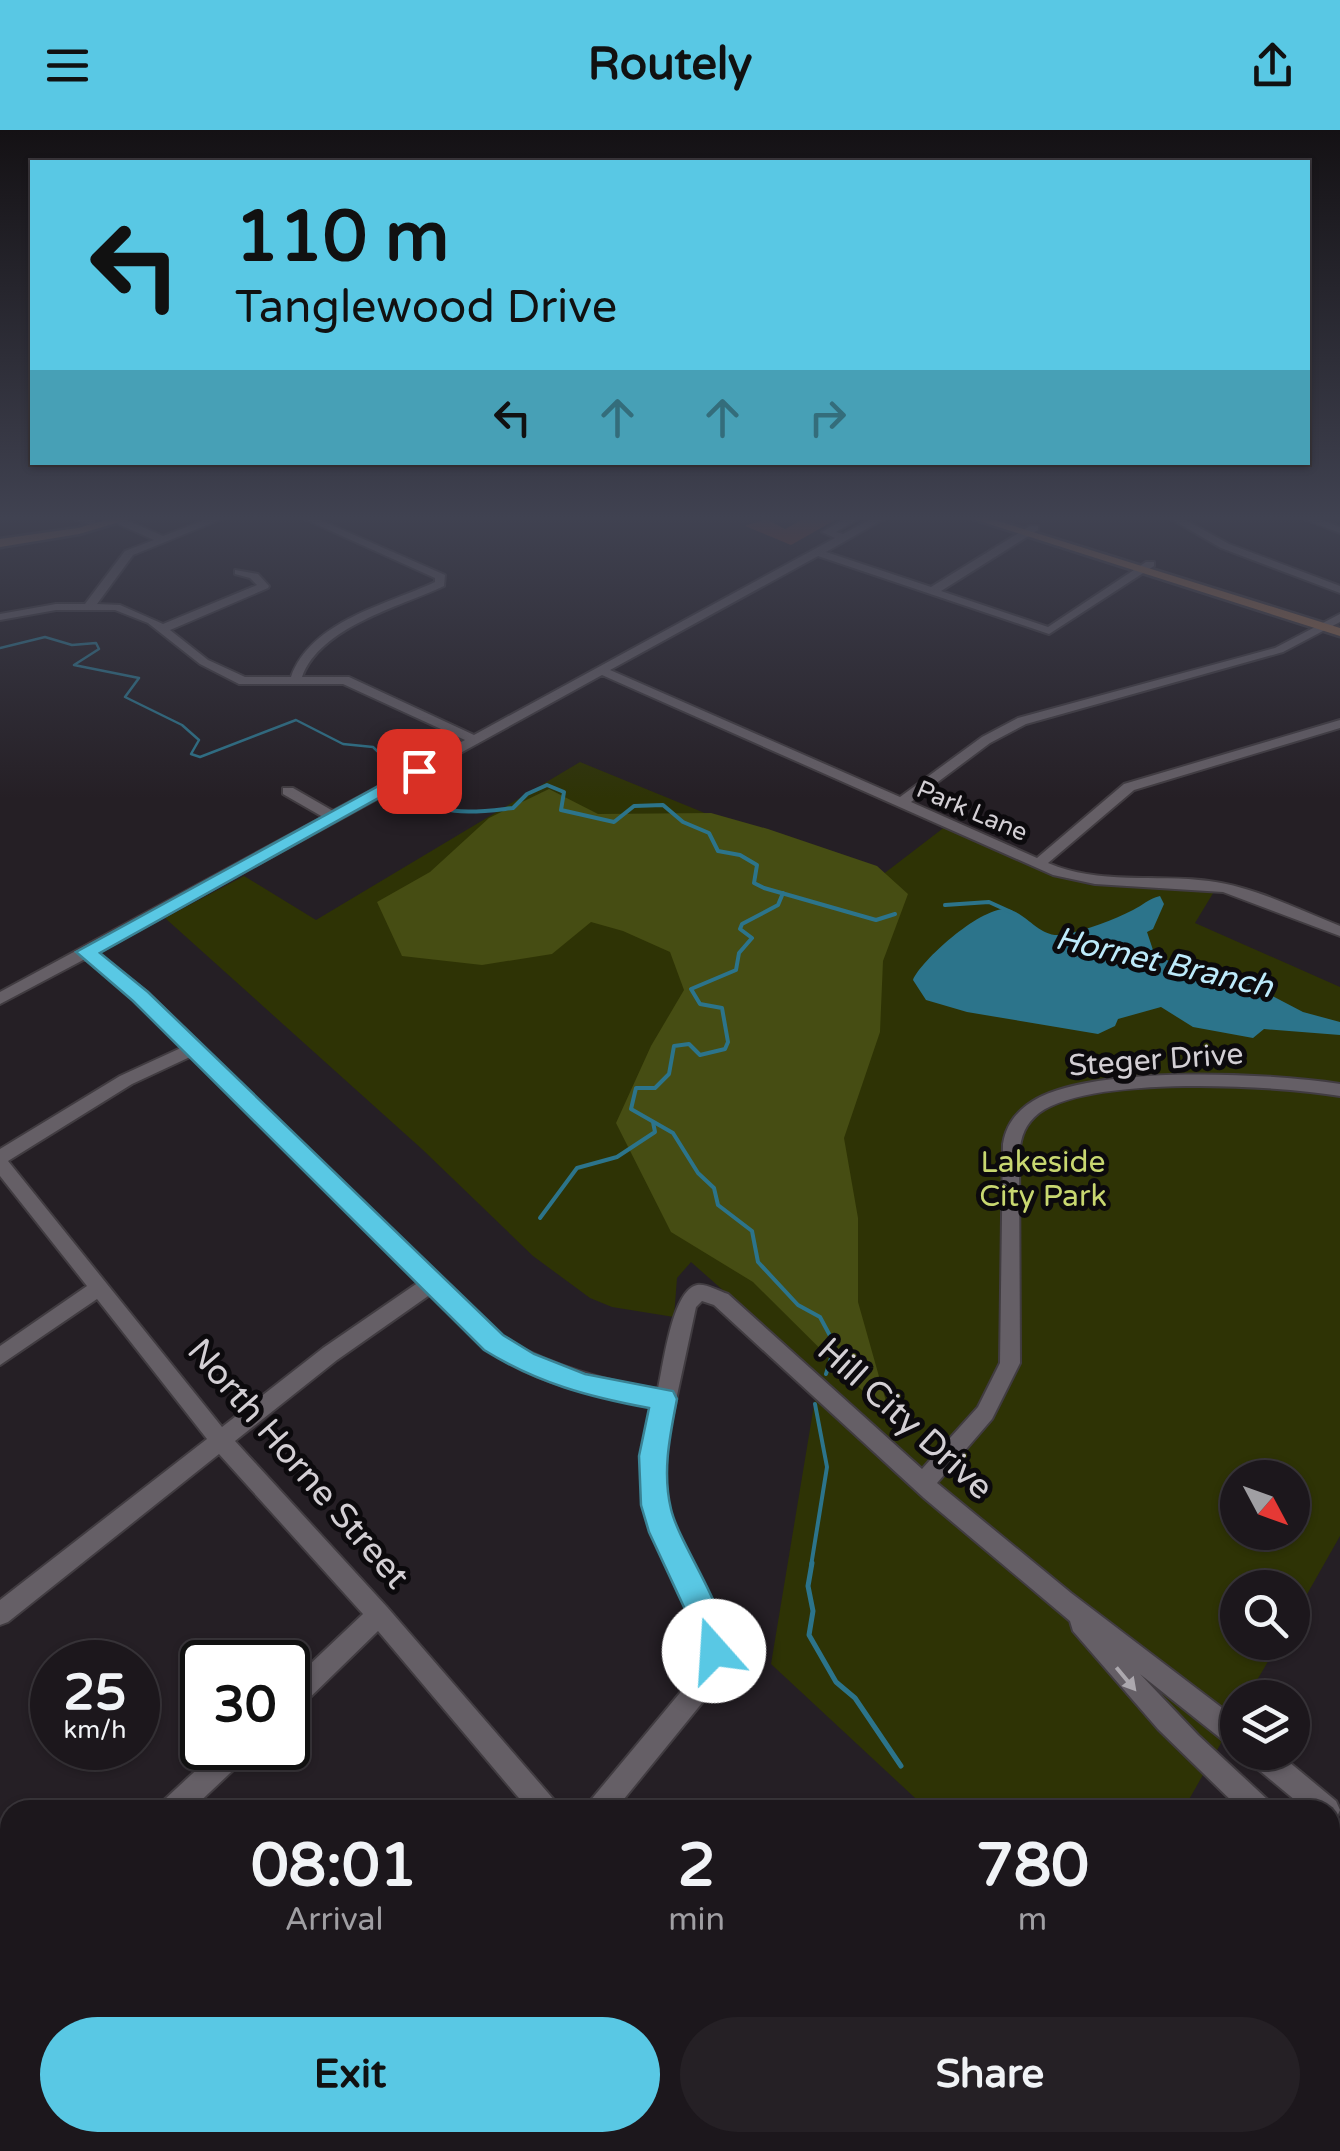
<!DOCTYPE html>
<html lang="en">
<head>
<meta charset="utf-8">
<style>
  :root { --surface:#1c171c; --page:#252025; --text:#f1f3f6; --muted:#a09fa3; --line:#3a363b; --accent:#59c8e4 }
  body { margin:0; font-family:"Varela Round",sans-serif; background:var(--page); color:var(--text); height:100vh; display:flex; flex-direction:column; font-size:38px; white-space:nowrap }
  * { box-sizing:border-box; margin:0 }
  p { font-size:32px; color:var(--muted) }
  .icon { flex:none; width:55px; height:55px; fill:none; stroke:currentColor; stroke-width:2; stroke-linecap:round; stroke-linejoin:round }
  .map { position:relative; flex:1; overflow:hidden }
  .panel { position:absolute; left:0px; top:1670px; width:1340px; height:352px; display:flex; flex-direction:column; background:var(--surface); border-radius:30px 30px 0 0; box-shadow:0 2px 8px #0004,0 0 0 2px var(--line) }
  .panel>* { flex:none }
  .hud { position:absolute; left:30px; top:30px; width:1280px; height:305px; border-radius:0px; box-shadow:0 2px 8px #0004,0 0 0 2px var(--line); background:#59c8e4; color:#111; overflow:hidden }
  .needle { width:65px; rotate:131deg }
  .fabs { position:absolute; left:1220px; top:1330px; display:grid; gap:20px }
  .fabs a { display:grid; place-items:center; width:90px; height:90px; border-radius:50%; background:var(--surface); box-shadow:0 2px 8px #0004,0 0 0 2px var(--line); font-size:50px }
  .speed { position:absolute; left:30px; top:1510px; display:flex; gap:20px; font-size:50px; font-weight:700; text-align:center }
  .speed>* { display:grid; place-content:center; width:130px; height:130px; border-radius:50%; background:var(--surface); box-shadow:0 2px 8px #0004,0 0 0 2px var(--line); line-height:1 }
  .speed small { font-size:25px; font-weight:400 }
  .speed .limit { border:5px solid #111; border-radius:15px; background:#fff; color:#111 }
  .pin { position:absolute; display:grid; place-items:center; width:85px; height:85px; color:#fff; margin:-42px; border-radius:20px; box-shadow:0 5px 15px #0006 }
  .me { position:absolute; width:110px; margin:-55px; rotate:341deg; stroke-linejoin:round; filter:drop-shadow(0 0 8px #0008) }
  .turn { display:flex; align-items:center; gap:35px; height:210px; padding:0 40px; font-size:45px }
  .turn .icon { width:130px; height:130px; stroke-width:2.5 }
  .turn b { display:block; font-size:70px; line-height:85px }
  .lanes { display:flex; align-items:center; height:95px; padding:0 40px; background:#0003; justify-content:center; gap:50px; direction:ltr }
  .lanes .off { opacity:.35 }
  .eta { display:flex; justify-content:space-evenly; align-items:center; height:170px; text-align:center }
  .eta b { font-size:60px; font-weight:700; line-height:70px }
  .button { display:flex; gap:20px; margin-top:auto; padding:20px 40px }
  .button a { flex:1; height:115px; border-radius:60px; background:var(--accent); color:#111; font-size:40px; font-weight:700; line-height:115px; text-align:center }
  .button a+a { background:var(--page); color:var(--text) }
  header { display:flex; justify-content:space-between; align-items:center; height:130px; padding:0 40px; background:var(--accent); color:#111; font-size:45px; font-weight:700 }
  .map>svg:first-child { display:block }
  .green { fill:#2e3305; fill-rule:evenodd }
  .forest { fill:#464d13 }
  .water { fill:#2c748b }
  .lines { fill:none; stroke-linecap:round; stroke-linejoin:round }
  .stream-far2 { stroke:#2c748b; stroke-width:2.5 }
  .stream-far1 { stroke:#2c748b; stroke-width:4 }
  .stream { stroke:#2c748b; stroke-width:5 }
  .building { fill:#783423 }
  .minor-casing { stroke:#413c41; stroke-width:4 }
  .major-casing { stroke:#413c41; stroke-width:5 }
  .minor { fill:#655f66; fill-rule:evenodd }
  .major { fill:#91694d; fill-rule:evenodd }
  .oneway { fill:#aca8ae }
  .route { fill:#59c8e4; stroke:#3a8294; stroke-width:2.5 }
  .labels { text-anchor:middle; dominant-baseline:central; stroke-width:10; stroke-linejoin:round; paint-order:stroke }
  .far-street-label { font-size:25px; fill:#d3cfd4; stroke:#0c0a0d }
  .street-label { font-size:30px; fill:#d3cfd4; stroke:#0c0a0d }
  .park-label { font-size:30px; fill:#c8d770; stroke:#0c0a0d }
  .water-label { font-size:32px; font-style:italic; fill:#bdeafb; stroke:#0c0a0d }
  .near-street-label { font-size:35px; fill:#d3cfd4; stroke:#0c0a0d }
</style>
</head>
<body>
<header><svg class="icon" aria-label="menu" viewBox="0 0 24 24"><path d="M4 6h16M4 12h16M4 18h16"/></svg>Routely<svg class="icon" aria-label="share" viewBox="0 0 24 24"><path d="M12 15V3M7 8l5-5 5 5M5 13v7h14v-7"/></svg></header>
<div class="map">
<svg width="1340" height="2021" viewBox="0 0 1340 2021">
  <rect width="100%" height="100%" fill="#251f25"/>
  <path class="green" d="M580 632 873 752 946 696 1034 736 1089 755 1215 760 1195 793 1340 857V1406L1293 1489 1292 1458H1238V1512L1279 1513 1247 1567 1238 1568 1237 1585 1183 1680H928L771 1534 819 1245 691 1132 677 1148 674 1187 612 1177 590 1168 533 1126 423 1020 165 788 244 746 316 790ZM1238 1348H1292V1402H1238Z"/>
  <polygon class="forest" points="549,659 598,684 711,683 768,699 877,736 908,764 883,831 880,902 844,1008 858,1088 858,1172 891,1289 753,1152 671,1102 616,993 651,916 684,860 670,822 623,801 591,792 552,824 482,835 402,826 377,772 430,742 489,688"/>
  <path class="water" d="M1160 766 1164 774 1153 799 1147 802 1153 820 1162 829 1232 845 1303 882 1340 892V905L1264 899 1253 908 1193 897 1161 877 1118 889 1115 896 1098 904 967 882 926 870 913 850C922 829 987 771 1011 780 1031 787 1041 810 1066 804 1087 800 1113 790 1133 780 1143 775 1148 769 1160 766Z"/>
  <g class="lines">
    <polyline class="stream-far2" points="0,518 45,507 72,515 96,513 99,519 74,535 139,548 125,567 182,595 199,610 191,624 200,627 296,590 343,614 373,617 401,644"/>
    <g class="stream-far1">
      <path d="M412 656C436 690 478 682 513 678L527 664 547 655 564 662 561 680 614 692 634 676 663 675 683 692 709 703 718 721 740 725 757 735 754 753 764 758 876 790 895 784"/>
      <polyline points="783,763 778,775 742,794 740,799 752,808 739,823 736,840 691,859 700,874 722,878 728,912 725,919 700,925 689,914 674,916 669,944 655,958 636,958 631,979 673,1003 698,1043 714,1058 718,1075 752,1101 758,1132 798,1175 820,1187 835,1215 826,1244"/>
      <polyline points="945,775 989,772 1011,782"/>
      <polyline points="540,1088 577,1038 617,1027 655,1002 653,992"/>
      <polyline points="811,1436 827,1337 815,1274"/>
    </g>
    <polyline class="stream" points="812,1433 808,1456 813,1481 809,1505 836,1552 855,1568 901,1636"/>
  </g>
  <polygon class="building" points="809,386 835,390 791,415 745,396 766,389 785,399"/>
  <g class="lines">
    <defs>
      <g id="minor">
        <polygon points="66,386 89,386 96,392 91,395"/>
        <path d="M107 386H117L163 406 215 386H229L133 425 97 474 120 475 163 494 257 455 250 448 235 444V440L258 444 269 456 268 458 170 500 208 530 245 547H291C311 491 386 475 435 452V448L298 386H311L445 445 444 456C399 477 320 497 302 547H349L474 605 835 408 822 402 850 386H863L836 402 843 404 877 386H889L826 422 931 457 1030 396H1038V400L941 461 1048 497 1146 432H1154V436L1049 504 818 426 610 540 900 667 982 607 1018 588 1275 518 1340 484V492L1283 522 1026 594 990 613 911 672 1037 728 1124 654 1340 590V598L1134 660 1048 733C1099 755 1155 744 1209 751 1255 757 1297 779 1340 796V806L1223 762 1095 754 1053 745 602 545 97 823 147 862 500 1207C550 1235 601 1251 658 1259 663 1237 672 1160 697 1155 705 1153 719 1161 728 1164L922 1339 978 1277 1000 1233 1003 1014C1006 997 1013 986 1027 975 1081 933 1272 943 1340 954V966C1276 955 1091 945 1039 983 1025 994 1021 1006 1019 1023L1020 1233 992 1289 937 1353 1071 1463 1238 1590V1618L1229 1615 1140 1544 1198 1605 1269 1671 1273 1680H1241L1158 1599 1073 1501 1070 1491 924 1368 714 1175 702 1171 696 1177 664 1326C663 1350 665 1374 673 1397 688 1444 742 1499 719 1552L615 1680H586L590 1671 699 1540C703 1484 664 1444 649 1392 637 1352 645 1316 654 1276 601 1268 529 1252 486 1218 466 1203 448 1181 431 1164L337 1230 235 1311 387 1477 555 1671 559 1680H529L378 1501 297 1580 288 1583V1555L363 1484 219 1324 8 1492 0 1495V1470L207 1309 97 1169 0 1235V1216L87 1156 0 1046V1019L120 946 183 917 135 870 85 829 0 874V862L323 687 283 664V658H293L333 681 465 610 343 554H239L200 534 148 493 115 480H56L0 490V484L56 474H85L125 421 154 410 107 389ZM192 926 419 1152 323 1218 222 1297 8 1031 132 954Z"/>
        <polygon points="1166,386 1178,386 1229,414 1340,456 1340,463 1221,418"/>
        <polygon points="1296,386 1311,386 1340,397 1340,403"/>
        <polygon points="220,1618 250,1618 247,1627 191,1680 159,1680 163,1671"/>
        <polygon points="1245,1622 1277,1622 1336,1671 1340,1680 1336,1689 1330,1692 1330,1680 1307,1680 1248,1631"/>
        <polygon points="1330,1726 1340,1730 1340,1761 1330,1757"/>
        <polygon points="10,1819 10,1851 0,1856 0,1824"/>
        <polygon points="297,2012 330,2012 326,2021 293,2021"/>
        <polygon points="794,2012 825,2012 821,2021 790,2021"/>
        <polygon points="1047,2012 1080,2012 1084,2021 1051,2021"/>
      </g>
      <g id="major">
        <polygon points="120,386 139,386 79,404 0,417 0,409 78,398"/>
        <polygon points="964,386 982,386 1340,498 1340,506"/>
      </g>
    </defs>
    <use href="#minor" class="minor-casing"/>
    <use href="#major" class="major-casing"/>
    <use href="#minor" class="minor"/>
    <use href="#major" class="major"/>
  </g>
  <defs><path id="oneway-solid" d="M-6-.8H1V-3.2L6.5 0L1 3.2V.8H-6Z" transform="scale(2.5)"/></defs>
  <use class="oneway" href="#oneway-solid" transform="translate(1126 1549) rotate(50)"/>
  <linearGradient id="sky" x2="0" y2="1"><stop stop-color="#141114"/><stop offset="0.58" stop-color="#404251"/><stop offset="1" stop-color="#404251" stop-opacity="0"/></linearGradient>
  <rect width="1340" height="669" fill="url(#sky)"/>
  <path class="route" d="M413 637 427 641 100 823 148 862 503 1205 534 1224 585 1244 673 1261 677 1269C670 1305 662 1342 671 1379 680 1418 740 1496 725 1532L714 1536 703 1532 696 1503 649 1402 641 1375 639 1326 649 1278C589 1267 537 1253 484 1220L133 871 76 822Z"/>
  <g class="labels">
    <g class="far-street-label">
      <text transform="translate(972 681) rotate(23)">Park Lane</text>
    </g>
    <g class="street-label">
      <text transform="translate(1156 930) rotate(-4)">Steger Drive</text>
    </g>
    <g class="park-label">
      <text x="1043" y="1032">Lakeside<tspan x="1043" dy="34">City Park</tspan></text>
    </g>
    <g class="water-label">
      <text transform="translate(1164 833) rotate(13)">Hornet Branch</text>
    </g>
    <g class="near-street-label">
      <text transform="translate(905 1289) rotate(42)">Hill City Drive</text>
      <text transform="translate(298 1334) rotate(49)">North Horne Street</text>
    </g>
  </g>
</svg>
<div class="fabs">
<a><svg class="needle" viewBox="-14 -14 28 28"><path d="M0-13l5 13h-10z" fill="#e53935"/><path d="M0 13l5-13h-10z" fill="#a09fa3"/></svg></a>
<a><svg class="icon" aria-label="search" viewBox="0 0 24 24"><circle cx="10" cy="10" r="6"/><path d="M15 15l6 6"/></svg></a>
<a><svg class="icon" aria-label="layers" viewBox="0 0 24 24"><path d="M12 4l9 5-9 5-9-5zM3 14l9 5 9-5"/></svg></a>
</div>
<div class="speed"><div>25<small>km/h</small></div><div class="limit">30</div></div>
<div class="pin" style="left:419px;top:641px;background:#d93025"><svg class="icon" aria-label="arrive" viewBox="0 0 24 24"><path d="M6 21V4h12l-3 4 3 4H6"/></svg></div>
<svg class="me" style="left:714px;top:1521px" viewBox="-20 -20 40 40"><circle r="19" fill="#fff"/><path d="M0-13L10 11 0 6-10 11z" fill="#59c8e4"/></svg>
<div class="hud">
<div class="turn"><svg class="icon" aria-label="left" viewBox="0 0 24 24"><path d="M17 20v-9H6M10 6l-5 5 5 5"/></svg><div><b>110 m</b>Tanglewood Drive</div></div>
<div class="lanes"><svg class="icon" aria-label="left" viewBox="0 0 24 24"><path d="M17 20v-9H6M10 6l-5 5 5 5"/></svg><svg class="icon off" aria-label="ahead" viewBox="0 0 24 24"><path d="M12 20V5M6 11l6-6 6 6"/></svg><svg class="icon off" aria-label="ahead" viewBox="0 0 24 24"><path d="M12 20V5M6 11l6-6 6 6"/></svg><svg class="icon off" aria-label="right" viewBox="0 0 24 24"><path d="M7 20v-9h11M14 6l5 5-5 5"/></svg></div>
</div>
<section class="panel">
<div class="eta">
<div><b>08:01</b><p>Arrival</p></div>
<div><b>2</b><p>min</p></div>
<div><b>780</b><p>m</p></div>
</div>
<div class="button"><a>Exit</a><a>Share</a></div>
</section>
</div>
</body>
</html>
